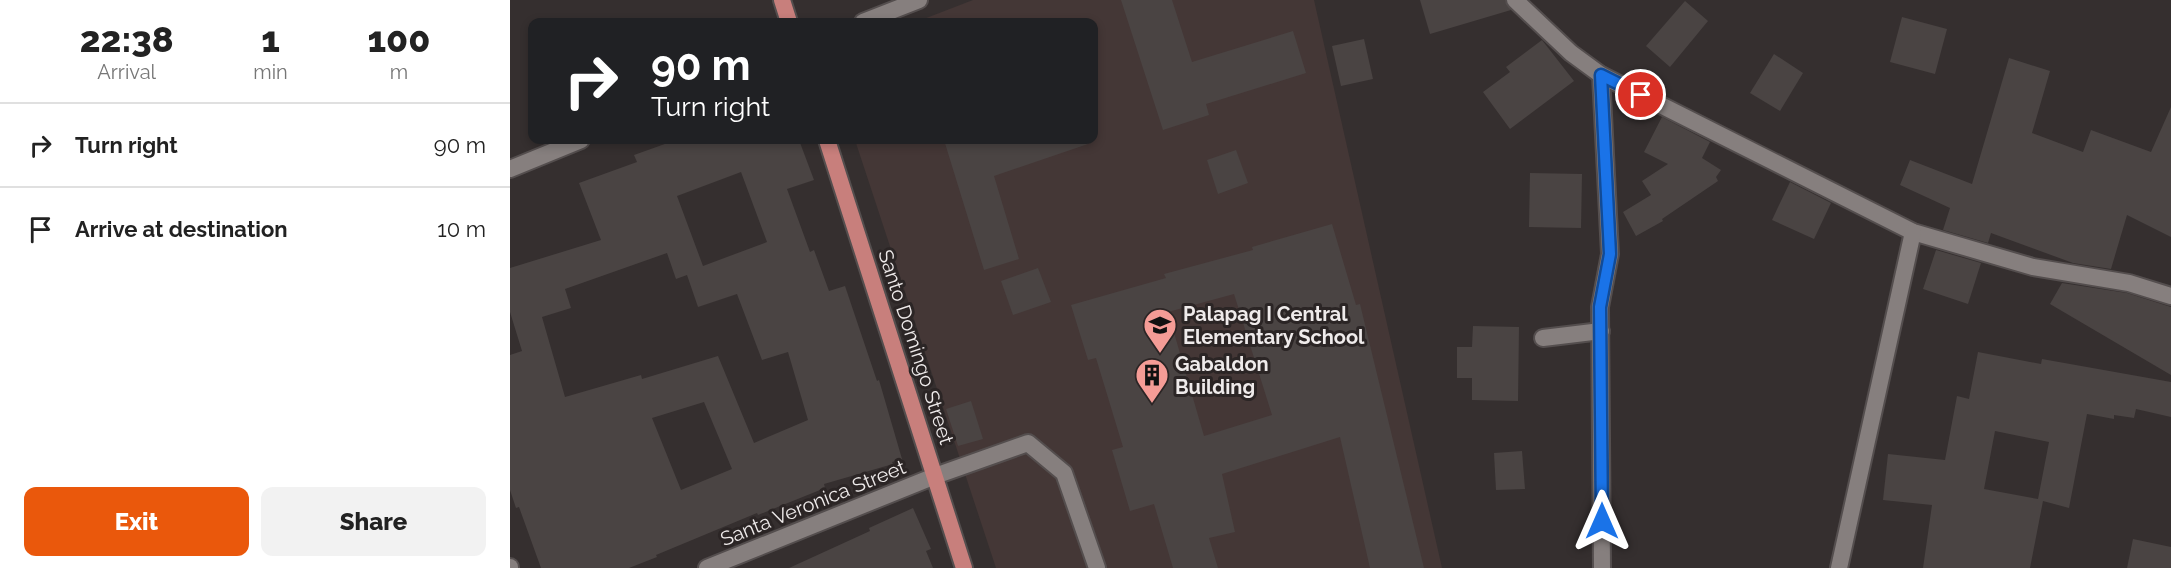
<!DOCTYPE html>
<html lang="en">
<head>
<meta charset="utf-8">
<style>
  :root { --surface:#fff; --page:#f2f2f2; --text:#222; --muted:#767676; --line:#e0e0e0; --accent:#ea580c }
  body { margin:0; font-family:Raleway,sans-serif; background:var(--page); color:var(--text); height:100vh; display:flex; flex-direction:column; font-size:22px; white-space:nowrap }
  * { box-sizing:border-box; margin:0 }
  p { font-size:20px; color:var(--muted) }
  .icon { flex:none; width:33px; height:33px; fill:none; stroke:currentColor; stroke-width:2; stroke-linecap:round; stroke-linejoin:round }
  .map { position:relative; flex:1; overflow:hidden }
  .drawer { display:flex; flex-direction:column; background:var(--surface); width:510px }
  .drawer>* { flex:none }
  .banner { position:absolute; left:18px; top:18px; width:570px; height:126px; border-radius:12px; box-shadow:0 3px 9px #0003; background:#202124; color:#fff; overflow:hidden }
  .pin { position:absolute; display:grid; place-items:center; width:51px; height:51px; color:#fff; margin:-26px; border:3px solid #fff; border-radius:50%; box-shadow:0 2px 6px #0007 }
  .me { position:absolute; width:66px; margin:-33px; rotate:0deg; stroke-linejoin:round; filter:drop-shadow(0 0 4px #0008) }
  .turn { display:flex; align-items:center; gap:21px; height:126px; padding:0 24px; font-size:27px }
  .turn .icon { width:78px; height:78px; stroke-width:2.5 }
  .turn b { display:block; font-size:42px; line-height:51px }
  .eta { display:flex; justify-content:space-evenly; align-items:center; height:102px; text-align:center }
  .eta b { font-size:36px; font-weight:800; line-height:42px }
  .action { display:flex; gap:12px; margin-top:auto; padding:12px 24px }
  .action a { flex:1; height:69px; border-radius:12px; background:var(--accent); color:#fff; font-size:24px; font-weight:800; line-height:69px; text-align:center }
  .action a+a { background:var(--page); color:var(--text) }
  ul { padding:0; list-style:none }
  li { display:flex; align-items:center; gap:18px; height:84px; padding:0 24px; border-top:2px solid var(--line) }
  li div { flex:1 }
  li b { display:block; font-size:22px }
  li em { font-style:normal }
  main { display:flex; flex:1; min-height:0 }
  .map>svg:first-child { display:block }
  .built { fill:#443736 }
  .building { fill:#4a4443; fill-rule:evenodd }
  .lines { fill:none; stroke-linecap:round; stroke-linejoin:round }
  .service-casing { stroke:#544e4e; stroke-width:20 }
  .minor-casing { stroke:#544e4e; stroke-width:20 }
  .primary-casing { stroke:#544e4e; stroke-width:20 }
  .service { stroke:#867f7e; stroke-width:16 }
  .minor { stroke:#867f7e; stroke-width:16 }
  .primary { stroke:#c87f7c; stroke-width:16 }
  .route-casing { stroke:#114b97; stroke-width:15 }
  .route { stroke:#1a73e8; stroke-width:10 }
  .labels { text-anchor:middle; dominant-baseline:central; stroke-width:6; stroke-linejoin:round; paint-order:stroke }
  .poi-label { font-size:20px; font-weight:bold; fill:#efebeb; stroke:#2b2525; text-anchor:start }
  .street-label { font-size:20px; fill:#efebeb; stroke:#2b2525 }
</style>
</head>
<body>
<main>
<section class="drawer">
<div class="eta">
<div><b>22:38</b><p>Arrival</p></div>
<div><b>1</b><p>min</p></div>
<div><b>100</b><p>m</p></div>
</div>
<ul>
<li><svg class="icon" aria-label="right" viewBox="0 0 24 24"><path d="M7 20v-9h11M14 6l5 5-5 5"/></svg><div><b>Turn right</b></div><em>90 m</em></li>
<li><svg class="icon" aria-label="arrive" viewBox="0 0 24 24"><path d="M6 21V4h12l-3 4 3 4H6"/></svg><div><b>Arrive at destination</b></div><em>10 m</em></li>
</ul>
<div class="action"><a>Exit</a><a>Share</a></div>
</section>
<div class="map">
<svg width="1661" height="568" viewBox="0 0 1661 568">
  <rect width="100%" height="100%" fill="#352f2f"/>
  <polygon class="built" points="463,0 804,0 932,568 486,568 345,140 584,140 584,22 406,22"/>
  <g class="building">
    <polygon points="611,0 662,0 682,62 783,31 796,73 696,104 699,115 653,130"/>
    <polygon points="910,0 995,0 1001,10 920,34"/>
    <polygon points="1175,1 1198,21 1160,67 1136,46"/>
    <polygon points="1392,17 1437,29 1425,74 1380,62"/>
    <polygon points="854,39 863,79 831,86 822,46"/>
    <polygon points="1032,40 1064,81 1000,129 973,92 1000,72 996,67"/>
    <polygon points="1264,54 1293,73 1270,111 1240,93"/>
    <polygon points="1499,58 1540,71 1522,133 1573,152 1581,130 1641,152 1661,107 1661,237 1617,215 1601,269 1563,263 1481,233 1478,243 1433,230 1440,208 1390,185 1400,160 1462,184"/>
    <polygon points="1152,117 1200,142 1192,158 1211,170 1206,177 1208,181 1152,219 1153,221 1126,236 1113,212 1141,195 1132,181 1158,164 1134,152"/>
    <path d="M166 140H289L304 180 277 189 300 252 304 250 319 291 335 286 367 381 369 380 392 459 382 462 383 464 314 484 315 488 248 515 247 513 146 555 147 557 119 568H31L9 507 6 508 0 490V355L12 351 0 312V268L91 240 69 183 127 162 124 155ZM231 172 257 242 193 266 167 196ZM157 253 166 279 177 275 188 307 227 294 252 360 278 352 298 420 244 443 208 356 132 379 131 375 55 397 32 317 61 308 55 289ZM194 402 222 469 171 490 142 418Z"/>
    <polygon points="434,140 577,140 578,144 484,176 509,259 474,270"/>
    <polygon points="726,150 738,183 708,194 697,160"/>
    <polygon points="1020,173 1072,174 1071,228 1019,227"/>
    <polygon points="1280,182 1321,203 1304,239 1262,220"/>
    <path d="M822 224 846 305 850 304 914 568H860L830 437 712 474 725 532 699 538 708 568H663L644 504 620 511 602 450 613 447 586 358 578 360 561 305 656 278 654 274 743 250 742 247ZM724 294 762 415 694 436 658 312Z"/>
    <polygon points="1426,250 1471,263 1458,304 1413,289"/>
    <polygon points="528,268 541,302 503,315 491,281"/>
    <polygon points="1552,283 1617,293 1661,307 1661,375 1540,304"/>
    <polygon points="963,326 1009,327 1008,401 962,400 962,378 947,378 947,347 962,347"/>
    <path d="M1468 352 1531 364 1532 359 1661 382V417L1626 409 1624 418 1604 415V419L1577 414 1559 508 1533 501 1520 568H1413L1422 505 1373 500 1378 454 1435 460 1447 396 1459 399ZM1485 431 1539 442 1528 499 1474 489Z"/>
    <polygon points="461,401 473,439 448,446 436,409"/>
    <polygon points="1012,451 1015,489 986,490 984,453"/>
    <polygon points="403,508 421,549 416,551 423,568 279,568 360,531 359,528"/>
    <polygon points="1623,539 1661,547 1661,568 1617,568"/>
  </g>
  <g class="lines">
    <defs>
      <polyline id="service" points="425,476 518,443 554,473 587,568"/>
      <g id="minor">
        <polyline points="1005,0 1061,53 1091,75 1403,232 1523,267 1619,283 1661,296"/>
        <polyline points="353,22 409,0"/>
        <polyline points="1091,75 1100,254 1090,307 1092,568"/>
        <polyline points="0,169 71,140"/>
        <polyline points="1033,338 1091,331"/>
        <polyline points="0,567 0,568"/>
        <polyline points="197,568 425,476"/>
        <polyline points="1329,568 1403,232"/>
      </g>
      <g id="primary">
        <polyline points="272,0 279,22"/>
        <polyline points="317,140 454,568"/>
      </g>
    </defs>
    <use href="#service" class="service-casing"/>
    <use href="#minor" class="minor-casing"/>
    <use href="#primary" class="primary-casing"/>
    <use href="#service" class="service"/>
    <use href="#minor" class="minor"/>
    <use href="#primary" class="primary"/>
  </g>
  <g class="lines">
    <defs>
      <polyline id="route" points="1092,521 1090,307 1100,254 1091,75 1131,95"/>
    </defs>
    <use href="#route" class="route-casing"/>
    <use href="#route" class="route"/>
  </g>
  <defs>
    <symbol id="school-pin" viewBox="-11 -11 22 30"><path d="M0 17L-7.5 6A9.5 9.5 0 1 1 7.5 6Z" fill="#f59c96" stroke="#2b2525"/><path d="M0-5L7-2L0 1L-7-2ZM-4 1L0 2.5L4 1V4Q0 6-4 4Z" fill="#111"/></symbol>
    <symbol id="building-pin" viewBox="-11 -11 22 30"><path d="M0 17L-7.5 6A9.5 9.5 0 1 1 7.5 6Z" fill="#f59c96" stroke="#2b2525"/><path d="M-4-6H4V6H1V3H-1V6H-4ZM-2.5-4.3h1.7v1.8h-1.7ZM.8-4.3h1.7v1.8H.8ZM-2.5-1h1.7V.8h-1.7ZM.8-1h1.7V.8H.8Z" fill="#111"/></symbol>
  </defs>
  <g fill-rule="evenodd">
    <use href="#school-pin" x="631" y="306" width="38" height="52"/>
    <use href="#building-pin" x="623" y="356" width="38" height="52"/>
  </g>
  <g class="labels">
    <g class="poi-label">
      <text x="673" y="314">Palapag I Central<tspan x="673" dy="23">Elementary School</tspan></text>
      <text x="665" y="364">Gabaldon<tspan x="665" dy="23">Building</tspan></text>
    </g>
    <g class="street-label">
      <text transform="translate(406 347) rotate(72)">Santo Domingo Street</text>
      <text transform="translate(303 503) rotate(-22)">Santa Veronica Street</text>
    </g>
  </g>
</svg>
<div class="pin" style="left:1131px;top:95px;background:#d93025"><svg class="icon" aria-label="arrive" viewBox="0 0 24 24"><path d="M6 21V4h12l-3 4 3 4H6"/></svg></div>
<svg class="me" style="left:1092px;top:521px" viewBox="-20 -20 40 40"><path d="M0-17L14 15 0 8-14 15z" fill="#1a73e8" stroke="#fff" stroke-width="4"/></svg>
<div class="banner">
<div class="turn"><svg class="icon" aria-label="right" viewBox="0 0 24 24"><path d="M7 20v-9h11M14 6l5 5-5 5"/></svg><div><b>90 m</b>Turn right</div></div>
</div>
</div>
</main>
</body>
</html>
